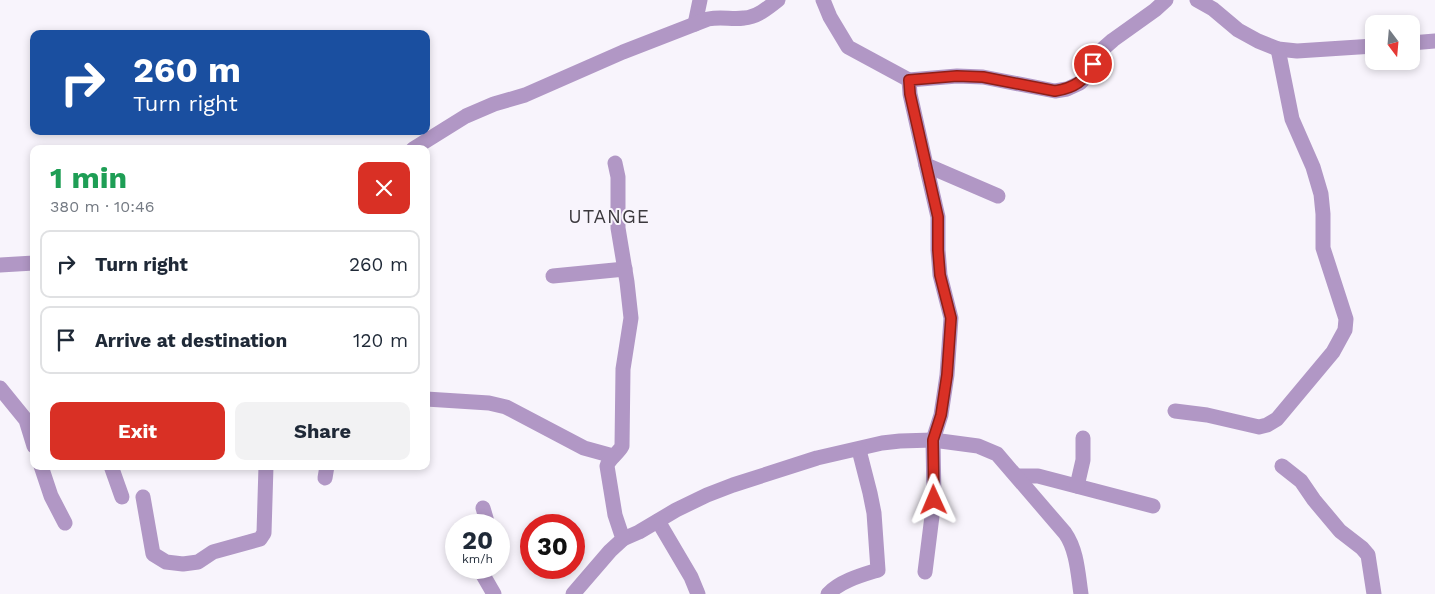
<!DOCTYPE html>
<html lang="en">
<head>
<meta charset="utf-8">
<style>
  :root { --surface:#fff; --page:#f2f2f3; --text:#1f2937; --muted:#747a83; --line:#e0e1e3; --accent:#d93025 }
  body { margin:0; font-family:"Work Sans",sans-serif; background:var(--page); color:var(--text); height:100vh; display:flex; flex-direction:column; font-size:19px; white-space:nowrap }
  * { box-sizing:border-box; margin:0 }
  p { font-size:16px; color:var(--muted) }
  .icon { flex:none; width:28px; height:28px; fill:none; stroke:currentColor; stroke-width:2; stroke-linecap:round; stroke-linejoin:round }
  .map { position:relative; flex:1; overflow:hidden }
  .panel { position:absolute; left:30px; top:145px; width:400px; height:325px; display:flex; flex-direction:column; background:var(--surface); border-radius:10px; box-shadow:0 2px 8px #0003 }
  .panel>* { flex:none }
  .banner { position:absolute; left:30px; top:30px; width:400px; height:105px; border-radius:10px; box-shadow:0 2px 8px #0003; background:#1a4fa0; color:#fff; overflow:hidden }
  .needle { width:32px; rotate:164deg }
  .buttons { position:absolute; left:1365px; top:15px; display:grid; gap:10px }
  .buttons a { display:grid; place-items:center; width:55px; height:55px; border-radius:10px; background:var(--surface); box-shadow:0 2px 8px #0003; font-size:25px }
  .speed { position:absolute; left:445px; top:514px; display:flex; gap:10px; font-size:25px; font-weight:700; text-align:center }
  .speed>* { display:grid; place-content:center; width:65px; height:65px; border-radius:50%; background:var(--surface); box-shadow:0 2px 8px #0003; line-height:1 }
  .speed small { font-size:12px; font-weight:400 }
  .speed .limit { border:8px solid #d22; background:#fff; color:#111 }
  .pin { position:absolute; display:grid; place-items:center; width:42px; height:42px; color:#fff; margin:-21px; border:2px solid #fff; border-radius:50%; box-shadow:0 1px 5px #0007 }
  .me { position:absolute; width:55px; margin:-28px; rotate:359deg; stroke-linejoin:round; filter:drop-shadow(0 0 4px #0008) }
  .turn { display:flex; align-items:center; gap:18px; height:105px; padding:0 20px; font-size:22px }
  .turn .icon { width:65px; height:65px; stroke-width:2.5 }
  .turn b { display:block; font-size:35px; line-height:42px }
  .round { display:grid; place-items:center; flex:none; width:52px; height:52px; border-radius:10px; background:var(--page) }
  .head { display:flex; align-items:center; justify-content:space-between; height:85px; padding:0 20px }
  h1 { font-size:30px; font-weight:700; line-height:38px; color:#1e9e55 }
  .action { display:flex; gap:10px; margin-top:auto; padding:10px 20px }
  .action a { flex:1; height:58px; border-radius:10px; background:var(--accent); color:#fff; font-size:20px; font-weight:700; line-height:58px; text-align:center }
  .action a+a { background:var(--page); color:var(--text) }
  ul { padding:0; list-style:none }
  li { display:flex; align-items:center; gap:15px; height:68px; margin:0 10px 8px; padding:0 10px; border:2px solid var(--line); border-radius:10px }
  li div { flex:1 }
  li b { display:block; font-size:19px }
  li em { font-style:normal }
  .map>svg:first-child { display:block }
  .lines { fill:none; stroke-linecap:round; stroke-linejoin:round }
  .minor { stroke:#b197c5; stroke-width:15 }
  .route-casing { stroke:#8d1f18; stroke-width:12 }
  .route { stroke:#d93025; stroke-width:9 }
  .labels { text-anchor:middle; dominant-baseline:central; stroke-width:4; stroke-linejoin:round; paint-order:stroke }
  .quarter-label { font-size:19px; letter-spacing:1px; fill:#3b383d; stroke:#f8f4fc }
</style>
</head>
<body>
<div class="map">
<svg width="1435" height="594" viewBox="0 0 1435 594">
  <rect width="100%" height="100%" fill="#f8f4fc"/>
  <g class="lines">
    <g class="minor">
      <polyline points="823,0 830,17 848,47 909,80 957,76 983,77 1055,91 1067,89 1080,83 1089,74 1097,54 1113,40 1155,10 1166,0"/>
      <polyline points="1197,0 1213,9 1238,30 1258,41 1278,49 1297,51 1374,46"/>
      <polyline points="695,24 700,0"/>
      <polyline points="1411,43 1435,41"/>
      <polyline points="909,80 910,94 926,165 998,196"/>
      <path d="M413 149 466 116 494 104 525 95 623 52 708 19C723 16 731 20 744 18 757 17 768 8 778 0"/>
      <polyline points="0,265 34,263"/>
      <polyline points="553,276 625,269"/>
      <polyline points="0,388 26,420 34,446"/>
      <polyline points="426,399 489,403 506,407 584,448 613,456"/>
      <polyline points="1175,411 1207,415 1259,427 1267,425 1277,419 1333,352 1345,330 1346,319 1323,248 1323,214 1321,194 1313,167 1292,119 1278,49"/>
      <polyline points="41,466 51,496 65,523"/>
      <polyline points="111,466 122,497"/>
      <polyline points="1282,466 1301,481 1314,500 1340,531 1362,548 1368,555 1374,594"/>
      <polyline points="1017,476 1038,476 1153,506"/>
      <polyline points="325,478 327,466"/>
      <polyline points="1077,486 1083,460 1083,438"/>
      <polyline points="143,497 153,554 166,562 183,564 198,562 213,552 260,539 264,533 266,466"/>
      <polyline points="483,508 488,525"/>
      <polyline points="658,521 691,577 698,594"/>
      <path d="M623 539 639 532 676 510 707 495 733 485 817 458 882 443 900 441 933 440 978 446 997 454 1065 533C1077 550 1078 574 1081 594"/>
      <polyline points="479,568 494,594"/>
      <polyline points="925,572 934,500 933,440 941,415 947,375 951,318 940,275 938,250 938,217 926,165"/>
      <path d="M573 594 610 551 623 539 615 515 607 466C609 458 618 454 622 446L623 369 631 318 627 282 618 228V177L615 163"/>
      <path d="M828 594C840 581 862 575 878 570L874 513 870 493 859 450"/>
    </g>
  </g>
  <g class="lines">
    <defs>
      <path id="route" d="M934 500 933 440 941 415 947 375 951 318 940 275 938 250V217L910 94 909 80 957 76 983 77 1055 91C1074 88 1085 81 1093 64"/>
    </defs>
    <use href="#route" class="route-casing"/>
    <use href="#route" class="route"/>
  </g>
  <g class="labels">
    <g class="quarter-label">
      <text x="609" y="216">UTANGE</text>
    </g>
  </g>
</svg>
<div class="buttons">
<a><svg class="needle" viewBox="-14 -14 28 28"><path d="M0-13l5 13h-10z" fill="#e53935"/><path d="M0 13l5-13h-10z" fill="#747a83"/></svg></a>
</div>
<div class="speed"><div>20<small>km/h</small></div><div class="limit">30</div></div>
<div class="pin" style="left:1093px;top:64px;background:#d93025"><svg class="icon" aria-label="arrive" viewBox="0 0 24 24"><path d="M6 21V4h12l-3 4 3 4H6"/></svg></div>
<svg class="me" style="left:934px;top:500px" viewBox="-20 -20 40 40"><path d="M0-17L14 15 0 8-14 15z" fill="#d93025" stroke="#fff" stroke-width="4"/></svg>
<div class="banner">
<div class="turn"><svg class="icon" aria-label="right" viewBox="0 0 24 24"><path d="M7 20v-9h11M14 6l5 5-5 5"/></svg><div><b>260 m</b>Turn right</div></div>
</div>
<section class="panel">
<div class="head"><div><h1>1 min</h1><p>380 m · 10:46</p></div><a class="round" style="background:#d93025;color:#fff"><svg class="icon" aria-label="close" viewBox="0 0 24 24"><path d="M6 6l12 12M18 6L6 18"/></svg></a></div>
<ul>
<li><svg class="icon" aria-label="right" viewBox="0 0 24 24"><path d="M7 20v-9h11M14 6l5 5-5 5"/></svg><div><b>Turn right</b></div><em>260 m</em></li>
<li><svg class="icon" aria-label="arrive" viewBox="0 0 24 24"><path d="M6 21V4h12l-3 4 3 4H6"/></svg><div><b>Arrive at destination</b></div><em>120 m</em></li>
</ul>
<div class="action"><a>Exit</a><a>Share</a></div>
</section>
</div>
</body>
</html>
